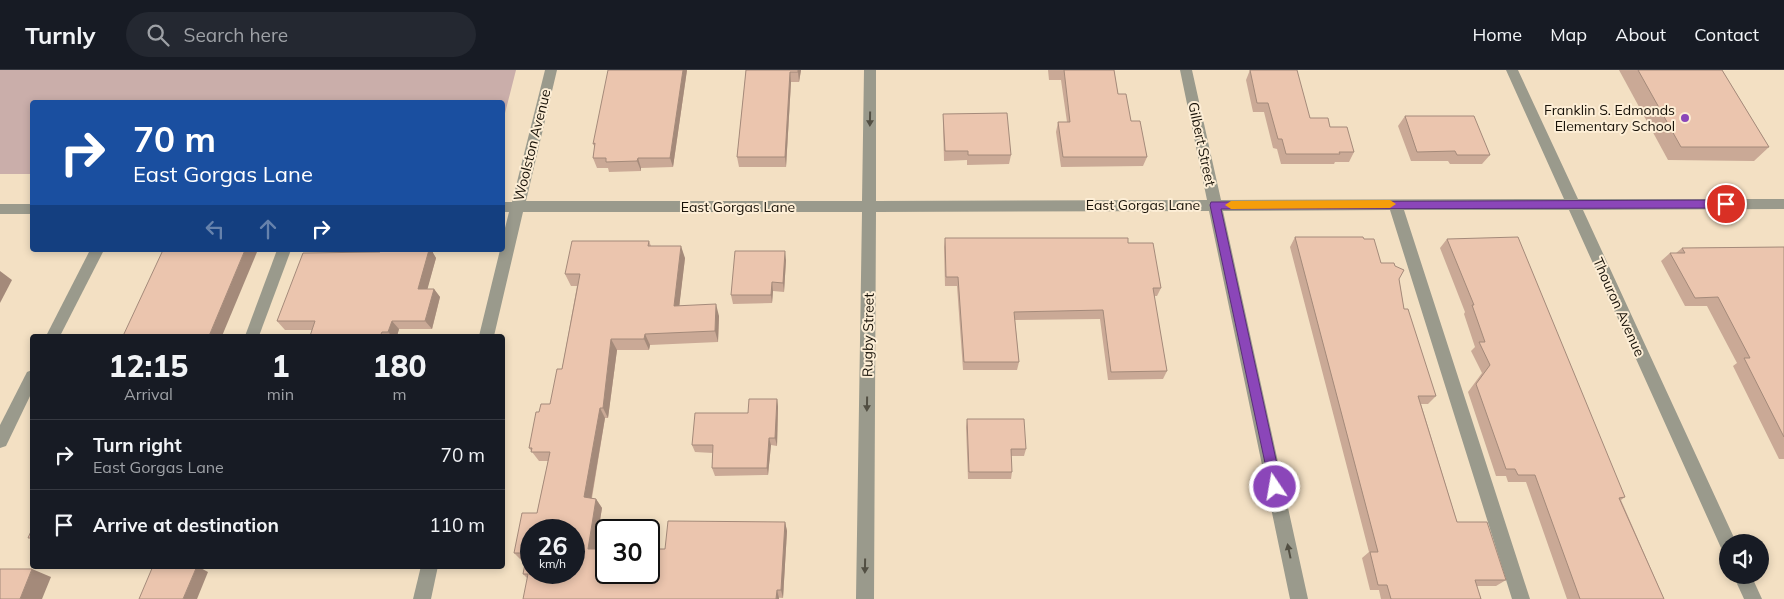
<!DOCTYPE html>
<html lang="en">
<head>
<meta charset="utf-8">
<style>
  :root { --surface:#171b24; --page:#242831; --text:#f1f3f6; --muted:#9ea1a6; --line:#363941 }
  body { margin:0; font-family:Mulish,sans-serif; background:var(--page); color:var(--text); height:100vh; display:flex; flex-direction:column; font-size:19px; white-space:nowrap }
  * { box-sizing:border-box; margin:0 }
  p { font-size:16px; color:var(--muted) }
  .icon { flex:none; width:28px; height:28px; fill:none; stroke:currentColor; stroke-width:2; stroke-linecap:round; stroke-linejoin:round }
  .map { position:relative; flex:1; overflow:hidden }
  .sheet { position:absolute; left:30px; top:264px; width:475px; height:235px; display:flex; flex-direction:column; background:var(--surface); border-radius:5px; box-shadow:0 2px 8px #0003 }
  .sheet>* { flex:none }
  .hud { position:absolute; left:30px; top:30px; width:475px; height:152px; border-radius:5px; box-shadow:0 2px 8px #0003; background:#1a4fa0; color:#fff; overflow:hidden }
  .tools { position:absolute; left:1719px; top:464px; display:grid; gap:10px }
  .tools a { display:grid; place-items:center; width:50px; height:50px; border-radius:50%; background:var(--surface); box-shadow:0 2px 8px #0003; font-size:25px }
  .speed { position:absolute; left:520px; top:449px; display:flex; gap:10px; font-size:25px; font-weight:700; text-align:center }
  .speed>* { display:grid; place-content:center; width:65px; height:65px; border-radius:50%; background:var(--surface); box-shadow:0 2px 8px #0003; line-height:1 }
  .speed small { font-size:12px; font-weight:400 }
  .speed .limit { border:2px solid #111; border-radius:8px; background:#fff; color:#111 }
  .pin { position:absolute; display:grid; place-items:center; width:42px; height:42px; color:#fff; margin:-21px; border:2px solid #fff; border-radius:50%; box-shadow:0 1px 5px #0007 }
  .me { position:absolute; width:55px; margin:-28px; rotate:348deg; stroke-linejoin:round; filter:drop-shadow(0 0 4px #0008) }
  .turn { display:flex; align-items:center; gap:18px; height:105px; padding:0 20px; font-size:22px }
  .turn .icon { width:65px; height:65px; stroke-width:2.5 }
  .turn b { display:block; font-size:35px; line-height:42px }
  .lanes { display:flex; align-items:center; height:48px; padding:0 20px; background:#0003; justify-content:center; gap:25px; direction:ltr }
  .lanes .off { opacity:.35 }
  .eta { display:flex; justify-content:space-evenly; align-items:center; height:85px; text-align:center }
  .eta b { font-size:30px; font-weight:800; line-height:35px }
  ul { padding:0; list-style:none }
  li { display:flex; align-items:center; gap:15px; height:70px; padding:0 20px; border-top:1px solid var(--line) }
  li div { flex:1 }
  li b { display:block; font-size:19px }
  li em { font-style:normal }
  header { display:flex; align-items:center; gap:30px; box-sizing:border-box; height:70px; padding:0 25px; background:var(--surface); border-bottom:1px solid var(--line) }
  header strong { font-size:24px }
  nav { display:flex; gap:28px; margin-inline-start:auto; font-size:18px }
  .search { width:350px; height:45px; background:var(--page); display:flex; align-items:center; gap:12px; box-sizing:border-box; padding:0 18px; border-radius:28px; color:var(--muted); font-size:19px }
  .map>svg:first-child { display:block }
  .green { fill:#caaeaa }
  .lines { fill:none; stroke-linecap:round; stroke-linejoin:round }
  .minor { fill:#9a9a8c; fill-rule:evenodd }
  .wall { fill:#caa996 }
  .shaded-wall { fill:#a48a7a }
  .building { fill:#ebc5ae; stroke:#a48a7a; fill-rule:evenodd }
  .oneway { fill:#524f43 }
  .route { fill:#8b46b9; stroke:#5a2e78 }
  .slow { fill:#f59e0b }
  .poi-dot { fill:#8b46b9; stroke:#fdeed6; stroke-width:2 }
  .labels { text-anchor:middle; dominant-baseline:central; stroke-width:4; stroke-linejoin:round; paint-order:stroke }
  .poi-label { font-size:14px; fill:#181208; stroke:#fdeed6; text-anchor:end }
  .street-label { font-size:14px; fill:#181208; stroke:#fdeed6 }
</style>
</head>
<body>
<header>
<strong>Turnly</strong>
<div class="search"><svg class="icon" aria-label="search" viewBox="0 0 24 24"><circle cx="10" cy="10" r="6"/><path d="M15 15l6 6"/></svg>Search here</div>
<nav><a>Home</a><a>Map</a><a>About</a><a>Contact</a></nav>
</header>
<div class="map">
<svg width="1784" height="529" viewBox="0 0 1784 529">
  <rect width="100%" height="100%" fill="#f3e0c3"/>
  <polygon class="green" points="0,0 516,0 503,51 502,32 32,32 32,104 0,104"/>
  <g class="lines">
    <g class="minor">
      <polygon points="545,0 557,0 526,131 862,131 864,0 876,0 876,131 1207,130 1180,0 1192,0 1221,130 1564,129 1506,0 1518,0 1578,129 1784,129 1784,139 1583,140 1736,472 1728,472 1728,482 1722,480 1569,140 1404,140 1530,529 1512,529 1390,140 1223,141 1308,529 1290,529 1209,141 876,142 874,529 856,529 862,142 523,142 494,266 479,266 500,180 502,180 502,170 509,142 502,142 502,132 512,132"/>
      <rect x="0" y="134" width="32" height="10"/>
      <polygon points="90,180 104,180 60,266 46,266"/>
      <polygon points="277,180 291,180 259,266 245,266"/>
      <polygon points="32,300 32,322 6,376 0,378 0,355 27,302"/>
      <polygon points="421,496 438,496 431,529 413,529"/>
      <polygon points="1733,505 1751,505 1762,529 1744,529"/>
    </g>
  </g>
  <g class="wall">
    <polygon points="687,0 673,97 641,98 641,101 609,102 608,98 597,98 593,88 595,77 593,74"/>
    <polygon points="746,0 801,0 799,12 791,12 786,97 739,97 737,87"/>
    <polygon points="1048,0 1114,0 1118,24 1147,87 1143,96 1061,97 1056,62 1058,52 1067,52 1061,10 1049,10"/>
    <polygon points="1250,0 1310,48 1330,57 1354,82 1349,92 1335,92 1334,94 1281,94 1277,79 1273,78 1264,42 1253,42 1246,10"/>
    <polygon points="1619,0 1722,0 1769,77 1754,91 1668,90"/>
    <polygon points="943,44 1011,85 1009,94 967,95 967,90 944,91 943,54"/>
    <polygon points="1405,46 1490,85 1482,94 1450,94 1448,91 1411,91 1398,56"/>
    <polygon points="1295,167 1364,169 1381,193 1399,209 1404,239 1436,326 1428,334 1421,334 1457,452 1506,510 1496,516 1477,516 1481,529 1381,529 1379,520 1370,520 1362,488 1369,482 1290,177"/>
    <polygon points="945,168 1128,173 1161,218 1157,226 1154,226 1167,301 1163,309 1108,310 1100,249 1015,250 1019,292 1017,300 963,300 957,216 945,216 944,177"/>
    <polygon points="1447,169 1625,427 1621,430 1664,529 1567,529 1526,412 1508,412 1506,406 1496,406 1468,322 1482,303 1471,281 1475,277 1464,244 1465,242 1440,178"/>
    <polygon points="649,171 651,176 685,188 679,236 719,246 718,272 650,275 649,280 617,280 608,348 605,348 592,428 596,429 602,438 595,479 665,479 785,452 787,461 783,528 527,508 523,504 526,491 522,491 514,483 537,443 548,391 539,391 529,378 539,342 550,334 562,299 577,216 571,216 565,204"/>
    <polygon points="1784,177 1784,389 1779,389 1733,296 1737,293 1707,236 1685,236 1661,191 1670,183 1676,183 1682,178"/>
    <polygon points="433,182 433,183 436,188 427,219 434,219 440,227 432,259 399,259 397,266 310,266 312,260 285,260 277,251"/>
    <polygon points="786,190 784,222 773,221 772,233 733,234 731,225"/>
    <polygon points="777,329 778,337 777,376 771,375 768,405 715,406 712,398 713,383 695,382 692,375 748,343"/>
    <polygon points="967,349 1026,379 1024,386 1011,386 1012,402 1011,409 968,409 966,357"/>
  </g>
  <g class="shaded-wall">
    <polygon points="683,0 687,0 673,97 670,88"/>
    <polygon points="798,0 801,0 799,12 798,2"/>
    <polygon points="790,2 791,12 786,97 785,87"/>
    <polygon points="638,88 641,98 641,101 637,91"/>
    <polygon points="681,176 685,188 678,247 674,236"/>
    <polygon points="245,180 255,180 257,182 222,266 209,266"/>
    <polygon points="427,180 432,180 433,182 433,183 436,188 425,228 418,219"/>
    <polygon points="785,181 786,190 784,222 783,213"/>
    <polygon points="0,201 12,210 0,233"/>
    <polygon points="772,212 773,221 772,233 771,225"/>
    <polygon points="434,219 440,227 432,259 425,251"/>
    <polygon points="716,234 719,246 718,272 715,261"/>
    <polygon points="392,251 399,259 397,266 392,266 388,262"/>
    <polygon points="645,264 650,275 649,280 644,269"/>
    <polygon points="611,269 617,280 608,348 603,338"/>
    <polygon points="777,329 778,337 777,376 775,368"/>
    <polygon points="600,338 605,348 590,436 584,427"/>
    <polygon points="769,368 771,375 768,405 767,398"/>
    <polygon points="596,429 602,438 594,487 588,479"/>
    <polygon points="785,452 787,461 783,528 781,520"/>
    <polygon points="197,496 208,502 197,529 183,529"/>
    <polygon points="32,499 51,507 42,529 20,529"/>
    <polygon points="777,520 779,528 779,529 776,529"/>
  </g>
  <g class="building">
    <polygon points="608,0 683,0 670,88 638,88 637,91 606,92 606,88 593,88 595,73 593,74"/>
    <polygon points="746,0 798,0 798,2 790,2 785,87 737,87"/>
    <polygon points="1064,0 1114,0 1118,24 1126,24 1131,51 1140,51 1147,87 1063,87 1058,52 1070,52"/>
    <polygon points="1250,0 1297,0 1310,48 1328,48 1330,57 1347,57 1354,82 1339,82 1340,84 1286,84 1282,69 1278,69 1268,33 1257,33"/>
    <polygon points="1638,0 1722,0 1769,77 1681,77"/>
    <polygon points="1007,43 1011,85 968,85 968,81 945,81 943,44"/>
    <polygon points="1405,46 1474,46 1490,85 1457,85 1455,81 1417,82"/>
    <polygon points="1295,167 1363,167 1364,169 1374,169 1381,193 1394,193 1395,196 1404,200 1399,209 1404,239 1408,239 1436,326 1418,326 1457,452 1487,452 1506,510 1475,510 1481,529 1391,529 1387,515 1378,515 1370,482 1378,482"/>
    <polygon points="1518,167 1625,427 1619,428 1664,529 1580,529 1535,405 1518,405 1515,399 1506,399 1476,314 1490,295 1479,272 1485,272 1472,235 1474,235 1447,169"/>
    <polygon points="945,168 1128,168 1128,173 1153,173 1161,218 1153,218 1167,301 1111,302 1103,240 1014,242 1019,292 964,292 958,207 946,207"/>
    <path d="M572 171H649L648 176H681L674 236 716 234 715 261 645 264 644 269H611L603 338H600L584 427 596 429 588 479H606V502H649V479H665L668 451 785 452 781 520H777L776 529H523L528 504H523L527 483H514L522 443H537L550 382H531L532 378H529L536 342H539L541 334H550L557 299H562L580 204H565ZM531 460H574V502H531Z"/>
    <polygon points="1784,177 1784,367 1744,288 1750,288 1718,227 1695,228 1670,183 1685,183 1682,178"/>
    <polygon points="163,180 245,180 209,266 123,266"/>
    <polygon points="380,180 429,180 418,219 434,219 425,251 392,251 388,262 382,262 380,266 310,266 315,251 277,251 303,183 380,182"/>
    <polygon points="735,181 785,181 783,213 772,212 771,225 731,225"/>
    <polygon points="749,329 777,329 775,368 769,368 767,398 712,398 713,375 692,375 695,343 748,343"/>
    <polygon points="967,349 1024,349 1026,379 1011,379 1012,402 969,402"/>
    <polygon points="32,459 32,468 28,468"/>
    <polygon points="153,496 197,496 183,529 139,529"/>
    <polygon points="0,499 32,499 20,529 0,529"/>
  </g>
  <defs><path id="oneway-solid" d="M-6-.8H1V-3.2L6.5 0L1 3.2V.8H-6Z" transform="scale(1.25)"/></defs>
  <g class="oneway">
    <use href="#oneway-solid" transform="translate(870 49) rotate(91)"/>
    <use href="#oneway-solid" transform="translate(867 334) rotate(91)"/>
    <use href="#oneway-solid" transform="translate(1289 481) rotate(-102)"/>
    <use href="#oneway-solid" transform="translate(865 496) rotate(91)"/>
  </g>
  <polygon class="route" points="1726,130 1732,134 1726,138 1221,139 1282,417 1280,421 1275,422 1271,421 1210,135 1211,132"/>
  <polygon class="slow" points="1390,130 1396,134 1390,138 1231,139 1225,135 1231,131"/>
  <circle class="poi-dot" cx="1685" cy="48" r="5"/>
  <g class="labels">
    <g class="poi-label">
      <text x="1675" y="40">Franklin S. Edmonds<tspan x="1675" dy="16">Elementary School</tspan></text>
    </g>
    <g class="street-label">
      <text transform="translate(1202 74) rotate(78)">Gilbert Street</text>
      <text transform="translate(532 75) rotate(-76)">Woolston Avenue</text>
      <text x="1143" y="135">East Gorgas Lane</text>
      <text x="738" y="137">East Gorgas Lane</text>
      <text transform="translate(1619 237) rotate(66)">Thouron Avenue</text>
      <text transform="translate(868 265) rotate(-89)">Rugby Street</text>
    </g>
  </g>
</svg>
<div class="tools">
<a><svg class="icon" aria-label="sound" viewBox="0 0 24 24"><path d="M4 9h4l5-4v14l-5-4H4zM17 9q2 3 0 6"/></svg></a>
</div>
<div class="speed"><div>26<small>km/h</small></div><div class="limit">30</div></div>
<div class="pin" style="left:1726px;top:134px;background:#d93025"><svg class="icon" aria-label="arrive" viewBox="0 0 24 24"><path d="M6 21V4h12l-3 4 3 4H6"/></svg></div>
<svg class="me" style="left:1275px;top:417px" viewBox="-20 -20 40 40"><circle r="17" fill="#8b46b9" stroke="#fff" stroke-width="3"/><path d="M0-11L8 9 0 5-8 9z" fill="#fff"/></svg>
<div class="hud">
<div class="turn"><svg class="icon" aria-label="right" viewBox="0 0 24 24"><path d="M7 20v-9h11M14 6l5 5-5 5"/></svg><div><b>70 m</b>East Gorgas Lane</div></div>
<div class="lanes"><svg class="icon off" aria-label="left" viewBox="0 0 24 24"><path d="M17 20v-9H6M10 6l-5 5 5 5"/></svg><svg class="icon off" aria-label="ahead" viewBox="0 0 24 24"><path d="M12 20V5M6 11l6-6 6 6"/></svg><svg class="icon" aria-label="right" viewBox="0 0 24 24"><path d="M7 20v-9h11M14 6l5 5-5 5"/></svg></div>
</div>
<section class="sheet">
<div class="eta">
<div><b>12:15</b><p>Arrival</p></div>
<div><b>1</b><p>min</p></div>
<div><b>180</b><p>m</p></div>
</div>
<ul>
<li><svg class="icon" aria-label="right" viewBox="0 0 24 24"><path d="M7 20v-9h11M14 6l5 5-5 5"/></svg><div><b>Turn right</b><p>East Gorgas Lane</p></div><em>70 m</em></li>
<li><svg class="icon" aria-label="arrive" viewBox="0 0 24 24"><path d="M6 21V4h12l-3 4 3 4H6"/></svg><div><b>Arrive at destination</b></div><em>110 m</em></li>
</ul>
</section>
</div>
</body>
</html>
